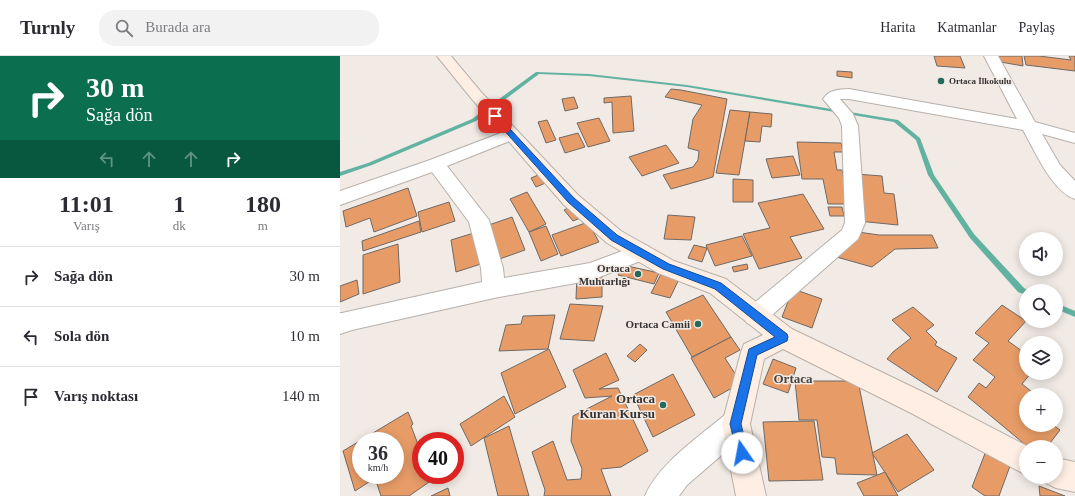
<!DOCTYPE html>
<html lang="tr">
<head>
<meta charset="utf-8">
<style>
  :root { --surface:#fff; --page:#f2f2f3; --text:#2b2b33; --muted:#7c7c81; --line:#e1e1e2 }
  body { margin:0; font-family:Georgia,serif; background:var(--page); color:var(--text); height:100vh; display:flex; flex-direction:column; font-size:15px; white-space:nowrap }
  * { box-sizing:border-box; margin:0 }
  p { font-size:13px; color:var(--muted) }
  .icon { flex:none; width:22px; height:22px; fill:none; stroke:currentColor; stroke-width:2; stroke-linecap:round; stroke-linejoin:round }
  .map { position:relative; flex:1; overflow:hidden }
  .details { display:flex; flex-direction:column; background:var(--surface); width:340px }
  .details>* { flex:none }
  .top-card { background:#0b6e4f; color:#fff; overflow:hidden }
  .buttons { position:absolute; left:679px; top:176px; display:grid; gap:8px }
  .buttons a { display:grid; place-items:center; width:44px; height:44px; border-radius:50%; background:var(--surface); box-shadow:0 2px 10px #0003; font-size:20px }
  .speed { position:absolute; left:12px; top:376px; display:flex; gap:8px; font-size:20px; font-weight:700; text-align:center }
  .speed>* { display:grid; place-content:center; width:52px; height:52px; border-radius:50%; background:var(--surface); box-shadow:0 2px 10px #0003; line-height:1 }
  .speed small { font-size:10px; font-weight:400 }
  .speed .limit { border:6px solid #d22; background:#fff; color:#111 }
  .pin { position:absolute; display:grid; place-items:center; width:34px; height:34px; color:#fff; margin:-17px; border-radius:8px; box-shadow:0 2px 6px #0006 }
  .me { position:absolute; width:44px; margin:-22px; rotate:348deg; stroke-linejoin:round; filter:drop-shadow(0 0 3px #0008) }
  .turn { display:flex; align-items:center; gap:14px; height:84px; padding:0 20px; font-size:18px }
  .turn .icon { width:52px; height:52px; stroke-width:2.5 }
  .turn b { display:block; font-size:28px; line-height:34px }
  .lanes { display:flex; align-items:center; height:38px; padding:0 20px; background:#0003; justify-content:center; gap:20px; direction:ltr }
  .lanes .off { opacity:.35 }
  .eta { display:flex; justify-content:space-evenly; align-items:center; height:68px; text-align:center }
  .eta b { font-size:24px; font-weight:700; line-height:28px }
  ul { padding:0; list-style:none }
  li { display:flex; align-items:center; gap:12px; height:60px; padding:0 20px; border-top:1px solid var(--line) }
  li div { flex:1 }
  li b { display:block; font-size:15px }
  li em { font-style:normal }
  header { display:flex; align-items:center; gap:24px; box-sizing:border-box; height:56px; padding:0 20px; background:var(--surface); border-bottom:1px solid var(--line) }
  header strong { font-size:19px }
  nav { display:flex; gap:22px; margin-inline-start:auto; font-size:14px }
  .search { width:280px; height:36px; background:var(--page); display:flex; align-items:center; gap:10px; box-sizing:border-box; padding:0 14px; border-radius:16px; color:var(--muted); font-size:15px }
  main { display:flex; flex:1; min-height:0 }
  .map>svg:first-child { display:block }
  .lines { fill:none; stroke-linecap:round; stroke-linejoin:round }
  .stream { fill:#61b2a1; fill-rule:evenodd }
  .building { fill:#e79c67; stroke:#6f6965; fill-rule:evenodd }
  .street-casing { stroke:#b7b0ab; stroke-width:2 }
  .secondary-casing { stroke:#b7b0ab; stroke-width:2 }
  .street { fill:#fff; fill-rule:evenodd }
  .secondary { fill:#feeee3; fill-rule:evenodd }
  .route { fill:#1a73e8; stroke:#114b97 }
  .poi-dot { fill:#24695c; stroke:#f1eae5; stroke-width:1.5 }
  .labels { text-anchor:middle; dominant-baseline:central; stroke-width:3; stroke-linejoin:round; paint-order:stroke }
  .far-poi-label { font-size:9px; font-weight:bold; fill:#363332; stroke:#f1eae5; text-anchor:start }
  .poi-label { font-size:11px; font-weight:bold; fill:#363332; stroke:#f1eae5; text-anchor:end }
  .quarter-label { font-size:13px; font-weight:bold; fill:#4a4440; stroke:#f1eae5 }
  .near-poi-label { font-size:13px; font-weight:bold; fill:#363332; stroke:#f1eae5; text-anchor:end }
</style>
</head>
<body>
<header>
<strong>Turnly</strong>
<div class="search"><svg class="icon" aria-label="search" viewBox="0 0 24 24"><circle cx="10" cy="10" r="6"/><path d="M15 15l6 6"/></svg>Burada ara</div>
<nav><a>Harita</a><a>Katmanlar</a><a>Paylaş</a></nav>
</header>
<main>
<section class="details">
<div class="top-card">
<div class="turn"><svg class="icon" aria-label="right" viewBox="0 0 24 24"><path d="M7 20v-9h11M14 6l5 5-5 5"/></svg><div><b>30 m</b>Sağa dön</div></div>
<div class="lanes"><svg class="icon off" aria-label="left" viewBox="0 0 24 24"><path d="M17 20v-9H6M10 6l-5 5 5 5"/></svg><svg class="icon off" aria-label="ahead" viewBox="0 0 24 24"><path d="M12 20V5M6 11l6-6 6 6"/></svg><svg class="icon off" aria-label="ahead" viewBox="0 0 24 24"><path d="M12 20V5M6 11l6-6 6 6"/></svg><svg class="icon" aria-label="right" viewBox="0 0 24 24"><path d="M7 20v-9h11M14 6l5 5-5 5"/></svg></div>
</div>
<div class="eta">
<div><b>11:01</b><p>Varış</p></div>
<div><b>1</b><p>dk</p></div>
<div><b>180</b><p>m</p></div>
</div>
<ul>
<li><svg class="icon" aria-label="right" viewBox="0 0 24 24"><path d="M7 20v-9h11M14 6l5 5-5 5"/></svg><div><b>Sağa dön</b></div><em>30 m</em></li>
<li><svg class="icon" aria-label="left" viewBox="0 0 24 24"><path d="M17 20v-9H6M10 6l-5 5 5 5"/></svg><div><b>Sola dön</b></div><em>10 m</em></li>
<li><svg class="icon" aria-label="arrive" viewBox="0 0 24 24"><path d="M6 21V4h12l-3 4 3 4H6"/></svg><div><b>Varış noktası</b></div><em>140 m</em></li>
</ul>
</section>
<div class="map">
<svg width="735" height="440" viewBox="0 0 735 440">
  <rect width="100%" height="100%" fill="#f1eae5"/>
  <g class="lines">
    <g class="stream">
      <polygon points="196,16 249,18 347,29 558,64 580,82 594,119 634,178 684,232 689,235 686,235 686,239 678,236 630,182 588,119 576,84 554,66 347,31 249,20 199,18 136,65 32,109 0,120 0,116 28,107 132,63"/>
      <polygon points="716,247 735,255 735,261 716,253"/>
    </g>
  </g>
  <g class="building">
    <polygon points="594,0 620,0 625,12 597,10"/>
    <polygon points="655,0 682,0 683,10 655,5"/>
    <polygon points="684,0 699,0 731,4 729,0 735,0 735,15 686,9"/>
    <polygon points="497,15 512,16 512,22 497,20"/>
    <polygon points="331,33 341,34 387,43 373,121 331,133 323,119 353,111 358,104 359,95 348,92 353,63 362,49 325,41"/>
    <polygon points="291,40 294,75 273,77 272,46 264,47 264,42"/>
    <polygon points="234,41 238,52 225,55 222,43"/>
    <polygon points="390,54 410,56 399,119 376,117"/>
    <polygon points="410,56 432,58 431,71 422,70 420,86 405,85"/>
    <polygon points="259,62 270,85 248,91 237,67"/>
    <polygon points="207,64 216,84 206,87 198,66"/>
    <polygon points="238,77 245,91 225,97 219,82"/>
    <polygon points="457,86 501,87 503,96 494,96 497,114 502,114 509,148 488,148 483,123 462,123"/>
    <polygon points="326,89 339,107 302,120 289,101"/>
    <polygon points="453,100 460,119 432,122 426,103"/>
    <polygon points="203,117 208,126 196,131 191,122"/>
    <polygon points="516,118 542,120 544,137 554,138 558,169 518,165"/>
    <polygon points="393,123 413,124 413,146 393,146"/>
    <polygon points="68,132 77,160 34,176 30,162 6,171 3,155"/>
    <polygon points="187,136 206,168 189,176 170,143"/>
    <polygon points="463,138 484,173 450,181 462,202 419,213 403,178 430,172 418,147"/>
    <polygon points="109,146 115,165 82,176 78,156"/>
    <polygon points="234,149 243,161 233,165 224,154"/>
    <polygon points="488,151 502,151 504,160 490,160"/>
    <polygon points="328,159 355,161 351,184 324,183"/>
    <polygon points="172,161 185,194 154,205 143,171"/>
    <polygon points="79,165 81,176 23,195 22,185"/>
    <polygon points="248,166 259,186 221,200 212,179"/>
    <polygon points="206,170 218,198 201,205 189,176"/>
    <polygon points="137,176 144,207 116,216 111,184"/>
    <polygon points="518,176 539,179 592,179 598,192 555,193 532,211 493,200"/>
    <polygon points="402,180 412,200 375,210 366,189"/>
    <polygon points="58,188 60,226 23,238 23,199"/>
    <polygon points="354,189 367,192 362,206 348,202"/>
    <polygon points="407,208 408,213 394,216 392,211"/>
    <polygon points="283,209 319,217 314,228 278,219"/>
    <polygon points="262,215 262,241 236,243 237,218"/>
    <polygon points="321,218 339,223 330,242 311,237"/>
    <polygon points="17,224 19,238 0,246 0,230"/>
    <polygon points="453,233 482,243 472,272 442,261"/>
    <polygon points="363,239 391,281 352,301 326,256"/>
    <polygon points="230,248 263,250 254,285 220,283"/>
    <polygon points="662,249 686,265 668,285 686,298 686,317 691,317 682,328 696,339 686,339 686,369 713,369 720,374 707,391 688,391 628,341 639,327 646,332 655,321 633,304 649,287 635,277"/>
    <polygon points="573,251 594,269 586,275 597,286 595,289 617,302 597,336 547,303 553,296 571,282 552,264"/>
    <polygon points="215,259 208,293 159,295 166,269 181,268 183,260"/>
    <polygon points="391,281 400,294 385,302 401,327 374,342 351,302"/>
    <polygon points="300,288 307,294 295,306 287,300"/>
    <polygon points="209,293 226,331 175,358 161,317"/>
    <polygon points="266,297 279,324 259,333 278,332 308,395 281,411 261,413 271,440 204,440 205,434 192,396 213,385 227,424 241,423 242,413 231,385 233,360 272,340 245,342 233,314"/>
    <polygon points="433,303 456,312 448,337 423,328"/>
    <polygon points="333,318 355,359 313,381 293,339"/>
    <polygon points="455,325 518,325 537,419 497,418 495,402 482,401 477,364 459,364"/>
    <polygon points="164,340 175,361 131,390 120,368"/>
    <path d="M68 356 73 368 71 370 81 396V419H90L92 424 69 440H41L35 422 15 435 3 395ZM21 385H55V419H21Z"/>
    <polygon points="474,365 483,424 429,425 423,366"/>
    <polygon points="169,370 189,440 158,440 144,382"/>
    <polygon points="567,378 594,414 558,436 532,397"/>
    <polygon points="646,395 670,410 659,440 645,440 632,431"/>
    <polygon points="545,416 558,440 524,440 517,427"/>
    <polygon points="699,430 725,440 700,440"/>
    <polygon points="108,432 110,440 91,440"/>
  </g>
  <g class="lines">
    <defs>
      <g id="street">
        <path d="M644 0H658L695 66 735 77V87L702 78 720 109 735 125V143C712 136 694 93 683 74L509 43H500L513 58 518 70 525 167 518 183 423 267 415 270 407 267 403 260 407 253 502 174 505 167 502 70 499 62 483 43C490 33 498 34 509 33L677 63Z"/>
        <polygon points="171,73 177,74 179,78 177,82 107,110 149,164 163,212 164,222 250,207 301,188 308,190 312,196 308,202 252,224 154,242 12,274 0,278 0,257 2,257 142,226 141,212 129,166 92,116 0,149 0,135 90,104"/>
        <path d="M396 354 406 358 410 368 406 378 347 429 339 440H305C318 408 360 380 386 358Z"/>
      </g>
      <g id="secondary">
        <polygon points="97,0 111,0 141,36 238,139 281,175 334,205 386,223 452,273 589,339 689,391 686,391 686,419 571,357 443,293 424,303 410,368 426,440 396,440 382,368 401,296 404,288 423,279 370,237 318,217 267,187 224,149 131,42"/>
        <polygon points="716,402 735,406 735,436 716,432 706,427 703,421 716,421"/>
      </g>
    </defs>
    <use href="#street" class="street-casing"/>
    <use href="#secondary" class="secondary-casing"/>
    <use href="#street" class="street"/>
    <use href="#secondary" class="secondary"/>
  </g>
  <polygon class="route" points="153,59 157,59 234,142 277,179 329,208 381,227 447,278 448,281 447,285 417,299 401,368 408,397 406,401 402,402 398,401 390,368 409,293 435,281 375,233 323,213 271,184 228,146 153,62"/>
  <g class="poi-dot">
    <circle cx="601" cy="25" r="4"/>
    <circle cx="298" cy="218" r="4"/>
    <circle cx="358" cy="268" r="4"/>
    <circle cx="323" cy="349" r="4"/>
  </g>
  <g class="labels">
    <g class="far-poi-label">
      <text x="609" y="25">Ortaca İlkokulu</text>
    </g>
    <g class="poi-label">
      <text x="290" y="212">Ortaca<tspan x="290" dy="13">Muhtarlığı</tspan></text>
      <text x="350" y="268">Ortaca Camii</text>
    </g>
    <g class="quarter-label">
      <text x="453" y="322">Ortaca</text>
    </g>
    <g class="near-poi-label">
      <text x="315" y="342">Ortaca<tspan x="315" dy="15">Kuran Kursu</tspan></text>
    </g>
  </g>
</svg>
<div class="buttons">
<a><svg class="icon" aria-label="sound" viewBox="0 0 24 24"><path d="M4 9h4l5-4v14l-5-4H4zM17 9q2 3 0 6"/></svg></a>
<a><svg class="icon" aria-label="search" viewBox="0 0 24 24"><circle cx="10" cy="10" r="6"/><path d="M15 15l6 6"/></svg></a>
<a><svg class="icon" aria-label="layers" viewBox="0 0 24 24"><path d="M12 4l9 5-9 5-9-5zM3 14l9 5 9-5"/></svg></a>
<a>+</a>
<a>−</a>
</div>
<div class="speed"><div>36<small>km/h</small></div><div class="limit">40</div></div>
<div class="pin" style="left:155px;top:60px;background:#d93025"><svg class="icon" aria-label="arrive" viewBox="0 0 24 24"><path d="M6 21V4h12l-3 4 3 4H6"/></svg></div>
<svg class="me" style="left:402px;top:397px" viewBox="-20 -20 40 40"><circle r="19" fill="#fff"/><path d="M0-13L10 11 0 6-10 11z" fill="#1a73e8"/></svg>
</div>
</main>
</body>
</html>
